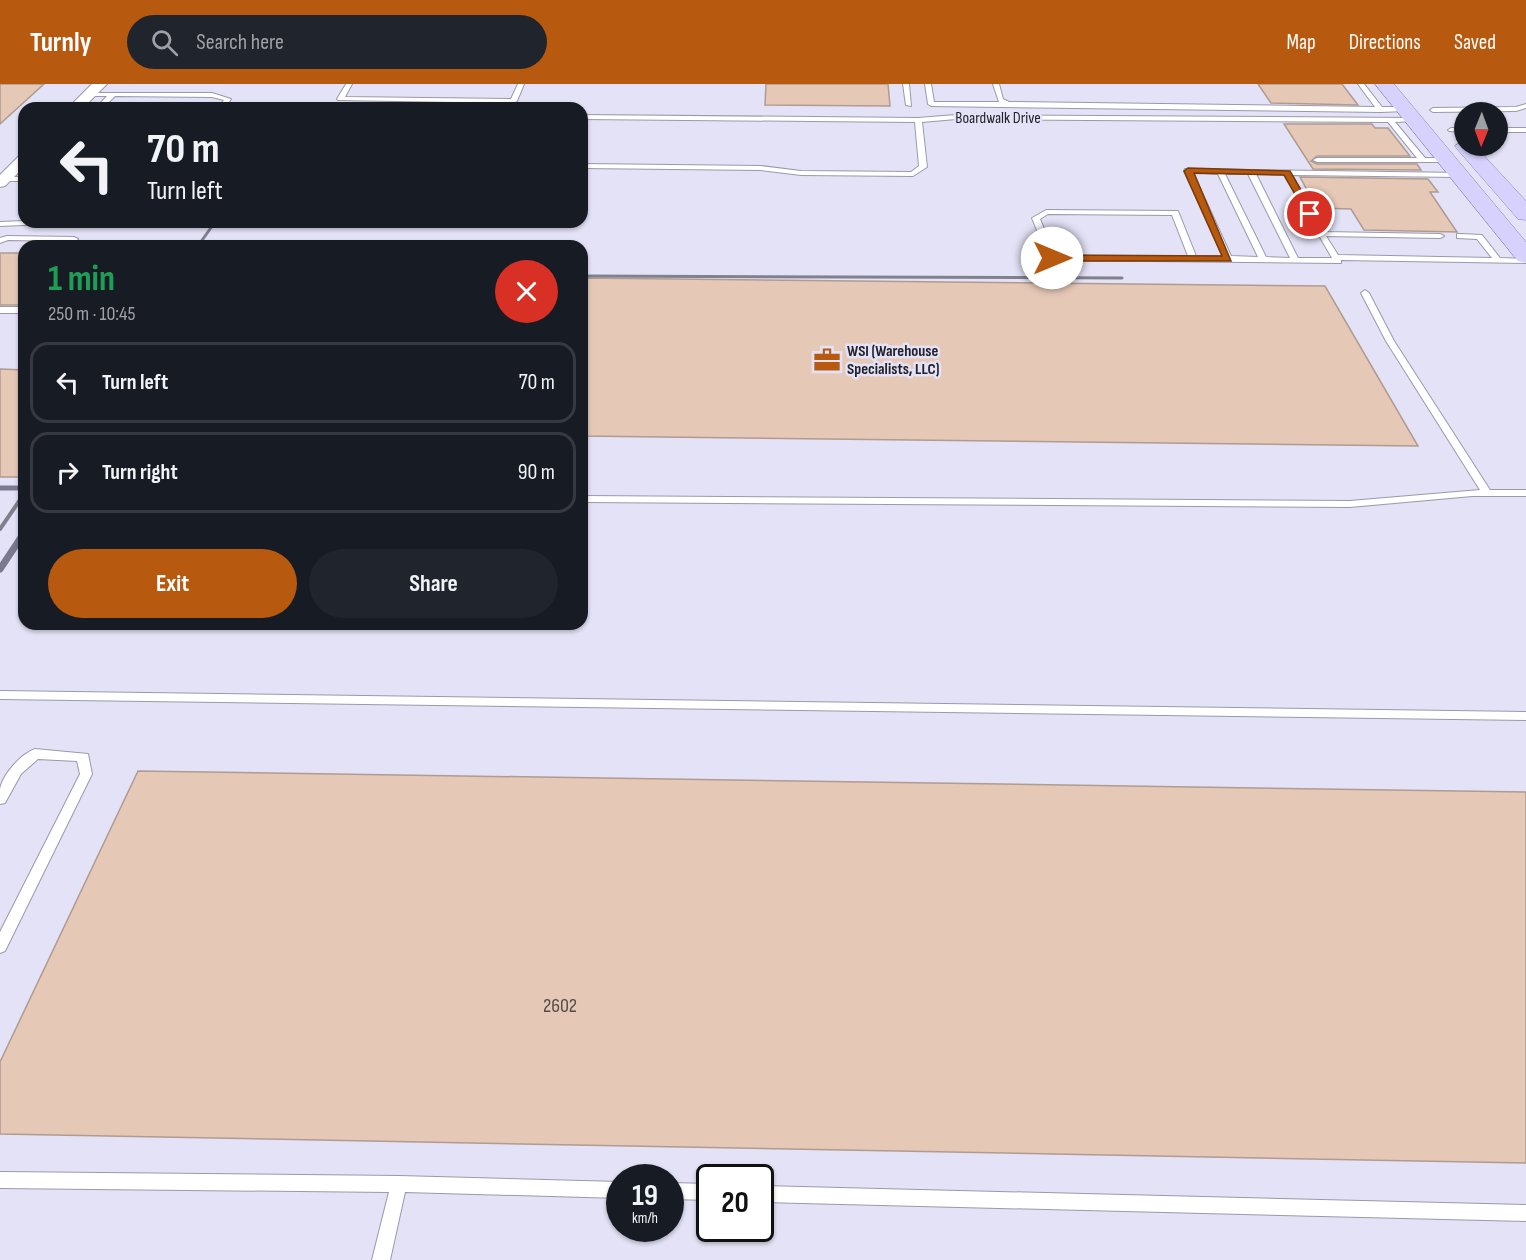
<!DOCTYPE html>
<html lang="en">
<head>
<meta charset="utf-8">
<style>
  :root { --surface:#171b24; --page:#20242c; --text:#f1f3f6; --muted:#9ea1a6; --line:#363941; --accent:#b85910 }
  body { margin:0; font-family:"Sofia Sans Condensed",sans-serif; background:var(--page); color:var(--text); height:100vh; display:flex; flex-direction:column; font-size:22px; white-space:nowrap }
  * { box-sizing:border-box; margin:0 }
  p { font-size:20px; color:var(--muted) }
  .icon { flex:none; width:33px; height:33px; fill:none; stroke:currentColor; stroke-width:2; stroke-linecap:round; stroke-linejoin:round }
  .map { position:relative; flex:1; overflow:hidden }
  .panel { position:absolute; left:18px; top:156px; width:570px; height:390px; display:flex; flex-direction:column; background:var(--surface); border-radius:18px; box-shadow:0 2px 4px #0004 }
  .panel>* { flex:none }
  .guide { position:absolute; left:18px; top:18px; width:570px; height:126px; border-radius:18px; box-shadow:0 2px 4px #0004; background:#171b24; color:var(--text); overflow:hidden }
  .needle { width:39px; rotate:181deg }
  .buttons { position:absolute; left:1454px; top:18px; display:grid; gap:12px }
  .buttons a { display:grid; place-items:center; width:54px; height:54px; border-radius:50%; background:var(--surface); box-shadow:0 2px 4px #0004; font-size:30px }
  .speed { position:absolute; left:606px; top:1080px; display:flex; gap:12px; font-size:30px; font-weight:700; text-align:center }
  .speed>* { display:grid; place-content:center; width:78px; height:78px; border-radius:50%; background:var(--surface); box-shadow:0 2px 4px #0004; line-height:1 }
  .speed small { font-size:15px; font-weight:400 }
  .speed .limit { border:3px solid #111; border-radius:9px; background:#fff; color:#111 }
  .pin { position:absolute; display:grid; place-items:center; width:51px; height:51px; color:#fff; margin:-26px; border:3px solid #fff; border-radius:50%; box-shadow:0 2px 6px #0007 }
  .me { position:absolute; width:66px; margin:-33px; rotate:90deg; stroke-linejoin:round; filter:drop-shadow(0 0 4px #0008) }
  .turn { display:flex; align-items:center; gap:21px; height:126px; padding:0 30px; font-size:27px }
  .turn .icon { width:78px; height:78px; stroke-width:2.5 }
  .turn b { display:block; font-size:42px; line-height:51px }
  .round { display:grid; place-items:center; flex:none; width:63px; height:63px; border-radius:32px; background:var(--page) }
  .overview { display:flex; align-items:center; justify-content:space-between; height:102px; padding:0 30px }
  h1 { font-size:36px; font-weight:700; line-height:45px; color:#1e9e55 }
  .primary-button { display:flex; gap:12px; margin-top:auto; padding:12px 30px }
  .primary-button a { flex:1; height:69px; border-radius:36px; background:var(--accent); color:#fff; font-size:24px; font-weight:700; line-height:69px; text-align:center }
  .primary-button a+a { background:var(--page); color:var(--text) }
  ul { padding:0; list-style:none }
  li { display:flex; align-items:center; gap:18px; height:81px; margin:0 12px 9px; padding:0 18px; border:3px solid var(--line); border-radius:18px }
  li div { flex:1 }
  li b { display:block; font-size:22px }
  li em { font-style:normal }
  header { display:flex; align-items:center; gap:36px; box-sizing:border-box; height:84px; padding:0 30px; background:var(--accent); color:#fff }
  header strong { font-size:28px }
  nav { display:flex; gap:33px; margin-inline-start:auto; font-size:21px }
  .search { width:420px; height:54px; background:var(--page); display:flex; align-items:center; gap:15px; box-sizing:border-box; padding:0 21px; border-radius:33px; color:var(--muted); font-size:22px }
  .map>svg:first-child { display:block }
  .lines { fill:none; stroke-linecap:round; stroke-linejoin:round }
  .stream-far1 { stroke:#7b798f; stroke-width:5 }
  .stream { stroke:#7b798f; stroke-width:7 }
  .building { fill:#e6c8b7; stroke:#af9b90; stroke-width:1.5 }
  .service-casing { stroke:#9a99ac; stroke-width:2 }
  .minor-casing { stroke:#9a99ac; stroke-width:2 }
  .primary-casing { stroke:#8681b2; stroke-width:1 }
  .service { fill:#fff; fill-rule:evenodd }
  .minor { fill:#fff; fill-rule:evenodd }
  .primary { fill:#d7d2fd; fill-rule:evenodd }
  .rail-far1 { stroke:#81808e; stroke-width:3 }
  .rail { stroke:#81808e; stroke-width:4 }
  .route { fill:#b85910; stroke:#783a0a; stroke-width:1.5 }
  .labels { text-anchor:middle; dominant-baseline:central; stroke-width:5; stroke-linejoin:round; paint-order:stroke }
  .far-street-label { font-size:16px; fill:#222129; stroke:#e3e2f6 }
  .far-poi-label { font-size:16px; font-weight:bold; fill:#222129; stroke:#e3e2f6; text-anchor:start }
  .near-number-label { font-size:20px; fill:#534b4c }
</style>
</head>
<body>
<header>
<strong>Turnly</strong>
<div class="search"><svg class="icon" aria-label="search" viewBox="0 0 24 24"><circle cx="10" cy="10" r="6"/><path d="M15 15l6 6"/></svg>Search here</div>
<nav><a>Map</a><a>Directions</a><a>Saved</a></nav>
</header>
<div class="map">
<svg width="1526" height="1176" viewBox="0 0 1526 1176">
  <rect width="100%" height="100%" fill="#e3e2f6"/>
  <g class="lines">
    <polyline class="stream-far1" points="0,404 17,404"/>
    <polyline class="stream" points="0,485 24,449"/>
  </g>
  <g class="building">
    <polygon points="0,0 44,0 0,40"/>
    <polygon points="766,0 888,0 890,22 765,21"/>
    <polygon points="1258,0 1342,0 1358,21 1271,19"/>
    <polygon points="1284,40 1372,40 1375,44 1388,44 1410,72 1317,72 1311,77 1317,80 1417,80 1421,86 1313,85"/>
    <polygon points="1300,93 1428,95 1438,108 1430,108 1457,148 1364,146 1351,125 1317,124"/>
    <rect x="0" y="169" width="24" height="52"/>
    <polygon points="582,194 1325,202 1418,362 582,352"/>
    <polygon points="0,285 24,286 24,393 0,393"/>
    <polygon points="138,687 1526,708 1526,1079 0,1050 0,978"/>
  </g>
  <g class="lines">
    <defs>
      <g id="service">
        <polygon points="346,0 352,0 345,13 511,15 518,0 524,0 517,17 514,19 338,16 337,15"/>
        <polygon points="903,0 909,0 911,22 906,21"/>
        <polygon points="925,0 931,0 934,18 999,18 993,0 999,0 1003,15 1009,18 1375,23 1358,0 1364,0 1382,23 1405,23 1408,25 1405,27 1381,28 931,22 928,20"/>
        <polygon points="88,9 212,9 231,15 225,24 218,24 224,16 212,13 115,12 103,24 96,24 107,12 90,12 88,11"/>
        <polygon points="1526,20 1526,24 1516,27 1433,28 1430,26 1433,24 1516,23"/>
        <polygon points="582,31 918,34 956,31 1414,34 1417,36 1416,37 1395,38 1425,74 1447,74 1451,76 1447,78 1317,78 1313,76 1317,74 1417,74 1388,38 956,35 922,38 927,83 913,92 801,91 761,86 582,84 582,80 761,82 801,87 911,88 919,82 915,38 582,35"/>
        <polygon points="1451,44 1464,44 1464,48 1449,47 1448,46"/>
        <rect x="1497" y="44" width="29" height="4"/>
        <path d="M1185 85 1462 89 1463 91 1459 93 1292 91 1324 148 1440 150 1444 152 1440 154 1326 152 1338 171 1492 174 1477 155 1457 154V150H1460L1482 151 1500 174 1526 175V179L1341 176V179H1338L1052 176 1048 174 1032 134 1046 126 1178 127 1196 172H1223L1184 87ZM1193 89 1218 90 1258 173 1231 172ZM1225 90H1248L1290 174 1266 173ZM1256 90 1284 91 1332 174H1298ZM1048 130 1172 131 1188 172H1055L1040 135Z"/>
        <rect x="1" y="93" width="23" height="4"/>
        <polygon points="24,137 24,138 50,138 46,140 0,142 0,138"/>
        <polygon points="7,152 74,153 78,155 72,162 64,162 68,157 8,156 0,159 0,154"/>
        <polygon points="1365,206 1369,209 1394,257 1490,406 1526,406 1526,412 1472,412 1350,423 582,418 582,412 1350,417 1480,406 1386,257 1361,209"/>
        <rect x="0" y="223" width="24" height="6"/>
        <polygon points="0,607 1526,628 1526,636 0,615"/>
        <path d="M35 665 88 670 92 690 5 867 0 869V848L80 690 77 677 38 675 21 690 5 719 0 720C0 715 0 710 0 705 3 690 21 670 35 665Z"/>
        <polygon points="0,1088 399,1092 620,1098 620,1114 405,1108 390,1176 372,1176 389,1108 0,1104"/>
        <polygon points="670,1099 710,1100 710,1116 670,1115"/>
        <polygon points="760,1102 1526,1121 1526,1137 760,1118"/>
      </g>
      <g id="minor">
        <polygon points="92,0 107,0 83,24 68,24"/>
        <polygon points="24,71 24,83 5,102 0,103 0,91 19,72"/>
      </g>
      <g id="primary">
        <polygon points="1375,0 1394,0 1526,158 1526,179 1518,177"/>
        <polygon points="1464,56 1464,62 1475,62 1526,117 1526,136 1518,135 1458,66 1455,62"/>
      </g>
    </defs>
    <use href="#service" class="service-casing"/>
    <use href="#minor" class="minor-casing"/>
    <use href="#primary" class="primary-casing"/>
    <use href="#service" class="service"/>
    <use href="#minor" class="minor"/>
    <use href="#primary" class="primary"/>
    <g class="rail-far1">
      <polyline points="198,162 215,138"/>
      <polyline points="582,192 1122,194"/>
    </g>
    <polyline class="rail" points="0,445 24,410"/>
  </g>
  <polygon class="route" points="1188,84 1290,87 1315,130 1307,131 1284,91 1194,89 1231,177 1052,177 1047,174 1052,171 1222,172 1184,87"/>
  <defs>
    <symbol id="office-bare" viewBox="-9 -9 18 18"><path d="M-6-3h4V-5.5h4V-3h4V5H-6ZM-1-4.5V-3h2v-1.5ZM-6 0V1H6V0Z" fill="#b85910" stroke="#e3e2f6" stroke-width="2.5" paint-order="stroke"/></symbol>
  </defs>
  <g fill-rule="evenodd">
    <use href="#office-bare" x="808" y="257" width="38" height="38"/>
  </g>
  <g class="labels">
    <g class="far-street-label">
      <text x="998" y="34">Boardwalk Drive</text>
    </g>
    <g class="far-poi-label">
      <text x="847" y="267">WSI (Warehouse<tspan x="847" dy="18">Specialists, LLC)</tspan></text>
    </g>
    <g class="near-number-label">
      <text x="560" y="922">2602</text>
    </g>
  </g>
</svg>
<div class="buttons">
<a><svg class="needle" viewBox="-14 -14 28 28"><path d="M0-13l5 13h-10z" fill="#e53935"/><path d="M0 13l5-13h-10z" fill="#9ea1a6"/></svg></a>
</div>
<div class="speed"><div>19<small>km/h</small></div><div class="limit">20</div></div>
<div class="pin" style="left:1310px;top:130px;background:#d93025"><svg class="icon" aria-label="arrive" viewBox="0 0 24 24"><path d="M6 21V4h12l-3 4 3 4H6"/></svg></div>
<svg class="me" style="left:1052px;top:174px" viewBox="-20 -20 40 40"><circle r="19" fill="#fff"/><path d="M0-13L10 11 0 6-10 11z" fill="#b85910"/></svg>
<div class="guide">
<div class="turn"><svg class="icon" aria-label="left" viewBox="0 0 24 24"><path d="M17 20v-9H6M10 6l-5 5 5 5"/></svg><div><b>70 m</b>Turn left</div></div>
</div>
<section class="panel">
<div class="overview"><div><h1>1 min</h1><p>250 m · 10:45</p></div><a class="round" style="background:#d93025;color:#fff"><svg class="icon" aria-label="close" viewBox="0 0 24 24"><path d="M6 6l12 12M18 6L6 18"/></svg></a></div>
<ul>
<li><svg class="icon" aria-label="left" viewBox="0 0 24 24"><path d="M17 20v-9H6M10 6l-5 5 5 5"/></svg><div><b>Turn left</b></div><em>70 m</em></li>
<li><svg class="icon" aria-label="right" viewBox="0 0 24 24"><path d="M7 20v-9h11M14 6l5 5-5 5"/></svg><div><b>Turn right</b></div><em>90 m</em></li>
</ul>
<div class="primary-button"><a>Exit</a><a>Share</a></div>
</section>
</div>
</body>
</html>
